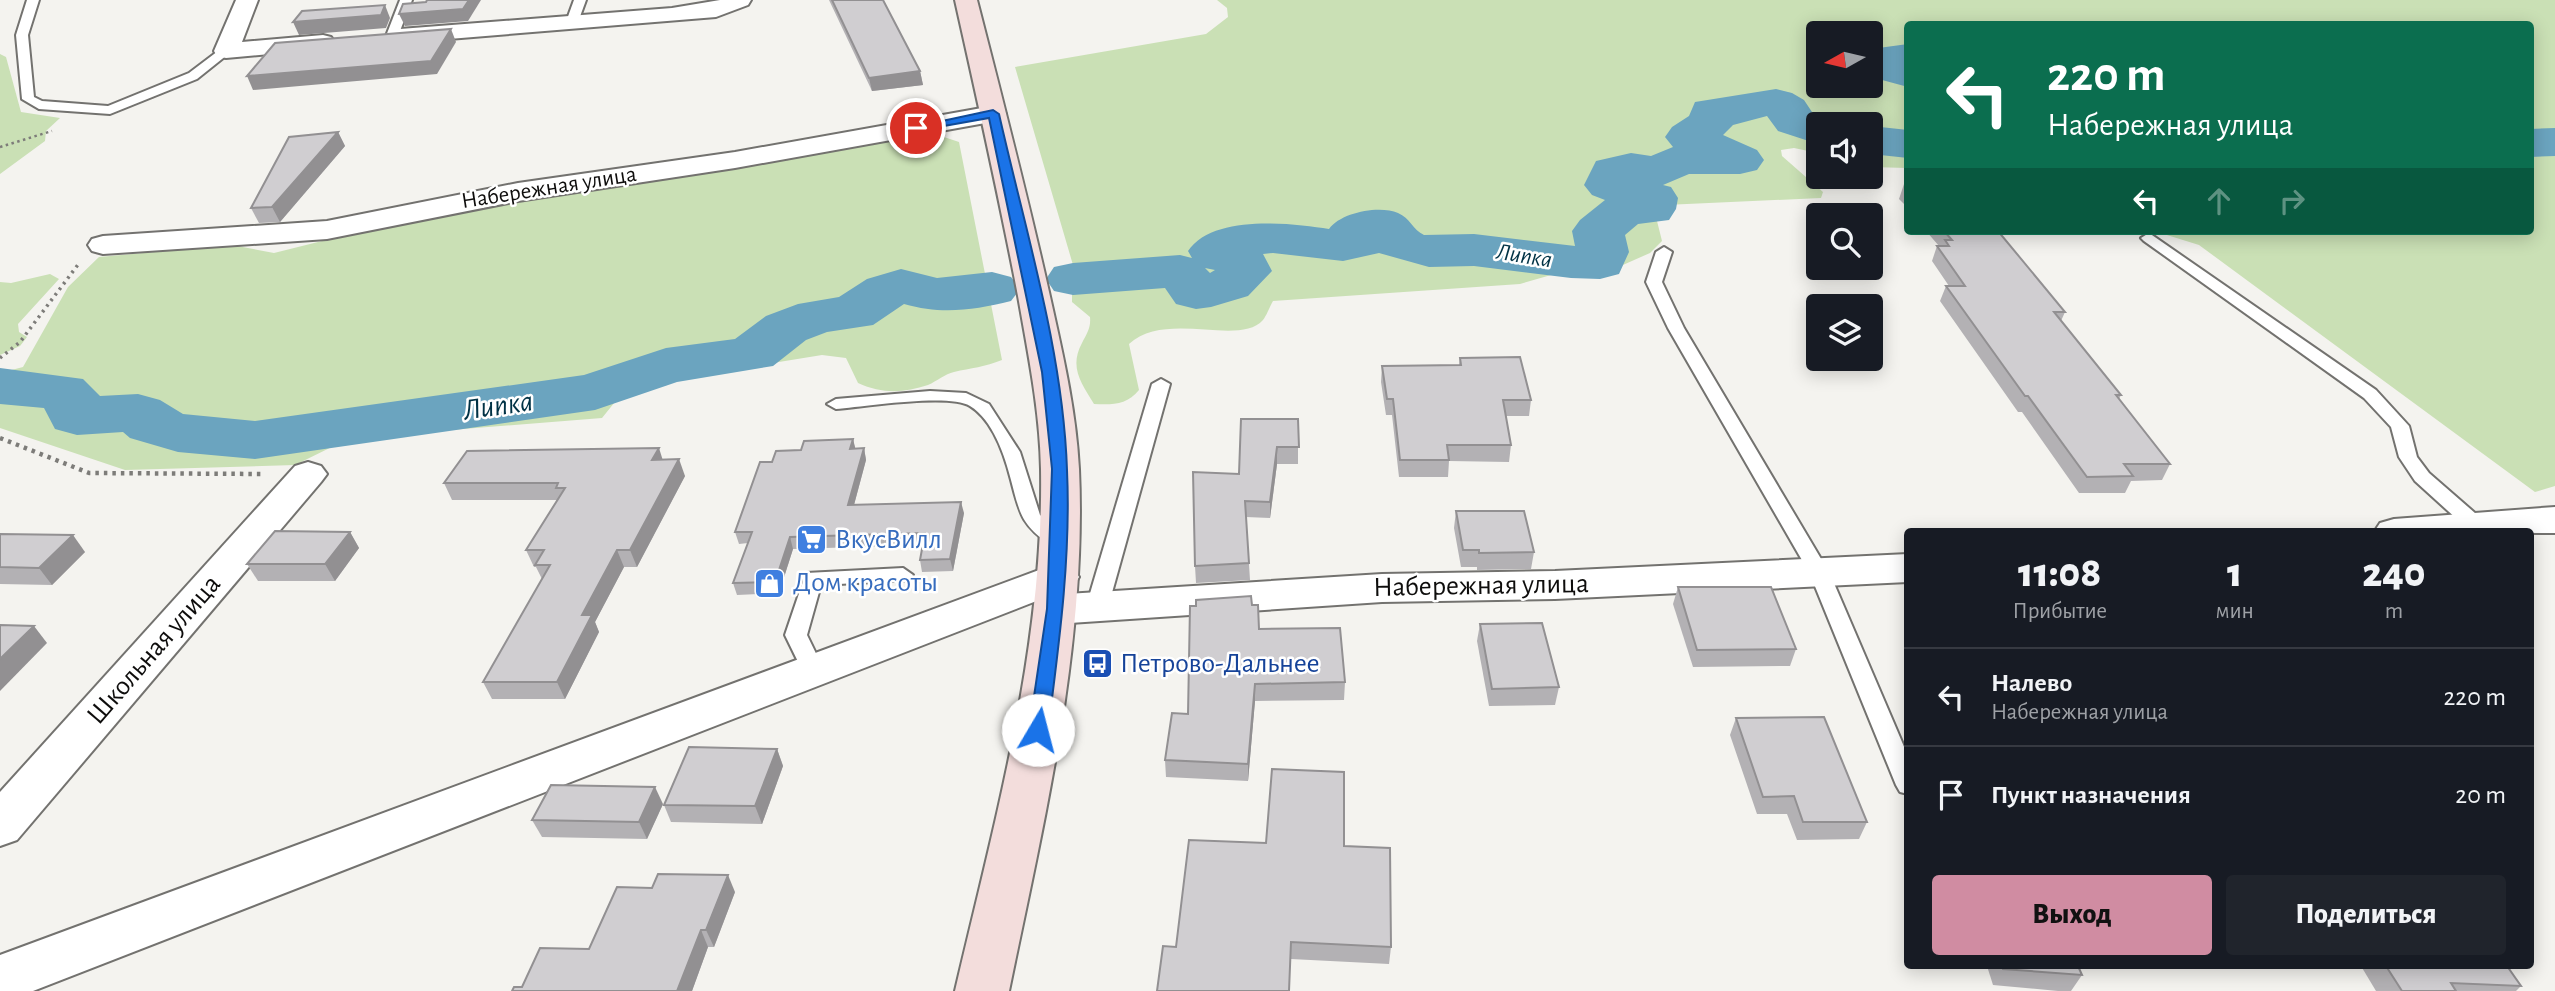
<!DOCTYPE html>
<html lang="ru">
<head>
<meta charset="utf-8">
<style>
  :root { --surface:#171b24; --page:#20242c; --text:#f1f3f6; --muted:#9ea1a6; --line:#363941; --accent:#d08ca2 }
  body { margin:0; font-family:"Alegreya Sans",sans-serif; background:var(--page); color:var(--text); height:100vh; display:flex; flex-direction:column; font-size:26px; white-space:nowrap }
  * { box-sizing:border-box; margin:0 }
  p { font-size:23px; color:var(--muted) }
  .icon { flex:none; width:38px; height:38px; fill:none; stroke:currentColor; stroke-width:2; stroke-linecap:round; stroke-linejoin:round }
  .map { position:relative; flex:1; overflow:hidden }
  .side { position:absolute; left:1904px; top:528px; width:630px; height:441px; display:flex; flex-direction:column; background:var(--surface); border-radius:7px; box-shadow:0 4px 18px #0003 }
  .side>* { flex:none }
  .guide { position:absolute; left:1904px; top:21px; width:630px; height:214px; border-radius:7px; box-shadow:0 4px 18px #0003; background:#0b6e4f; color:#fff; overflow:hidden }
  .needle { width:46px; rotate:262deg }
  .buttons { position:absolute; left:1806px; top:21px; display:grid; gap:14px }
  .buttons a { display:grid; place-items:center; width:77px; height:77px; border-radius:7px; background:var(--surface); box-shadow:0 4px 18px #0003; font-size:35px }
  .pin { position:absolute; display:grid; place-items:center; width:60px; height:60px; color:#fff; margin:-30px; border:4px solid #fff; border-radius:50%; box-shadow:0 2px 7px #0007 }
  .me { position:absolute; width:77px; margin:-38px; rotate:8deg; stroke-linejoin:round; filter:drop-shadow(0 0 5px #0008) }
  .turn { display:flex; align-items:center; gap:24px; height:147px; padding:0 28px; font-size:32px }
  .turn .icon { width:91px; height:91px; stroke-width:2.5 }
  .turn b { display:block; font-size:49px; line-height:60px }
  .lanes { display:flex; align-items:center; height:66px; padding:0 28px; background:#0003; justify-content:center; gap:35px; direction:ltr }
  .lanes .off { opacity:.35 }
  .eta { display:flex; justify-content:space-evenly; align-items:center; height:119px; text-align:center }
  .eta b { font-size:42px; font-weight:800; line-height:49px }
  .button { display:flex; gap:14px; margin-top:auto; padding:14px 28px }
  .button a { flex:1; height:80px; border-radius:7px; background:var(--accent); color:#111; font-size:28px; font-weight:800; line-height:80px; text-align:center }
  .button a+a { background:var(--page); color:var(--text) }
  ul { padding:0; list-style:none }
  li { display:flex; align-items:center; gap:21px; height:98px; padding:0 28px; border-top:2px solid var(--line) }
  li div { flex:1 }
  li b { display:block; font-size:26px }
  li em { font-style:normal }
  .map>svg:first-child { display:block }
  .green { fill:#cae0b5; fill-rule:evenodd }
  .lines { fill:none; stroke-linecap:round; stroke-linejoin:round }
  .river { fill:#6ba4bf; fill-rule:evenodd }
  .service-casing { stroke:#73726f; stroke-width:4 }
  .minor-casing { stroke:#73726f; stroke-width:4 }
  .secondary-casing { stroke:#73726f; stroke-width:4 }
  .path-far2 { stroke:#7d7c79; stroke-width:2.5; stroke-dasharray:2.5 3.5; stroke-linecap:butt }
  .path-far1 { stroke:#7d7c79; stroke-width:3.5; stroke-dasharray:2.5 4.5; stroke-linecap:butt }
  .path { stroke:#7d7c79; stroke-width:4.5; stroke-dasharray:3.5 5; stroke-linecap:butt }
  .service { fill:#fff; fill-rule:evenodd }
  .minor { fill:#fff; fill-rule:evenodd }
  .secondary { fill:#f3dddc; fill-rule:evenodd }
  .wall { fill:#b3b1b4 }
  .shaded-wall { fill:#929092 }
  .building { fill:#d0ced1; stroke:#929092; stroke-width:2 }
  .route { fill:#1a73e8; stroke:#114b97; stroke-width:2 }
  .labels { text-anchor:middle; dominant-baseline:central; stroke-width:5; stroke-linejoin:round; paint-order:stroke }
  .far-street-label { font-size:23px; fill:#0e0d0c; stroke:#fff }
  .far-water-label { font-size:24px; font-style:italic; fill:#003245; stroke:#fff }
  .shop-label { font-size:28px; fill:#366cbe; stroke:#fff; text-anchor:start }
  .street-label { font-size:28px; fill:#0e0d0c; stroke:#fff }
  .transit-label { font-size:28px; fill:#164399; stroke:#fff; text-anchor:start }
  .water-label { font-size:30px; font-style:italic; fill:#003245; stroke:#fff }
</style>
</head>
<body>
<div class="map">
<svg width="2555" height="991" viewBox="0 0 2555 991">
  <rect width="100%" height="100%" fill="#f4f3ef"/>
  <g class="green">
    <path d="M1217 0H2555V486L2535 492 2199 245 2154 231H2107H2530V24H1908L1907 168 1871 167V124H1818V153L1794 148 1781 150 1782 156 1823 192 1821 198 1665 205 1655 213 1662 241 1650 253 1607 272 1558 273 1520 284 1273 301C1270 306 1267 315 1263 320 1239 347 1166 310 1129 344L1139 390C1127 405 1112 405 1094 404 1081 383 1069 367 1082 343 1087 333 1091 328 1090 317L1072 302V293L1100 271 1097 263 1073 265 1015 67 1206 34 1228 17 1227 8ZM1818 33H1871V86H1818Z"/>
    <polygon points="0,54 6,57 21,112 60,118 46,131 45,141 0,174"/>
    <path d="M938 135 959 142 1002 360C985 367 971 368 954 372 945 374 937 381 928 385 904 393 882 394 858 383L846 358 822 355 627 387 602 418 350 438 295 465 125 470 0 428V373L23 367 68 287 99 257 232 245 274 253 326 240 343 232 882 140Z"/>
    <polygon points="50,274 59,279 18,324 19,332 27,337 20,346 0,355 0,282 11,283"/>
  </g>
  <g class="lines">
    <g class="river">
      <polygon points="1908,44 1908,87 1871,77 1871,49"/>
      <path d="M1776 89 1792 93 1804 100 1812 112 1837 124H1818V144L1778 131 1767 116 1733 125 1723 135 1757 150 1764 160 1757 170 1740 174H1689L1663 185 1671 187 1678 198 1676 209 1669 220 1638 224 1625 235 1629 252 1619 274 1600 279 1571 278 1474 266 1429 267 1379 253 1343 261 1273 253 1263 254 1272 271 1248 296 1211 307 1196 309 1176 304 1165 288 1073 295 1054 291 1046 279 1054 267 1073 263 1180 255 1192 258 1188 251C1213 214 1291 223 1329 229 1341 212 1380 205 1398 213 1410 218 1413 230 1424 235L1474 234 1575 246 1572 231 1580 220 1605 200 1592 195 1584 185 1596 161 1631 153 1651 156 1673 147 1665 137 1672 127 1689 116 1695 102ZM1205 268 1215 270 1210 273Z"/>
      <polygon points="1871,126 1908,130 1908,158 1871,154"/>
      <polygon points="2555,128 2555,156 2530,157 2530,129"/>
      <path d="M901 269 937 278 992 272 1011 277 1020 289 1011 301C974 310 942 315 904 304L873 325 827 332 806 340 773 366 677 382 595 410 255 459 178 452 130 438 123 432 77 435 55 429 44 408 0 404V368L83 379 100 396 138 394 160 400 183 414 255 421 584 375 666 348 735 339 766 316 798 304 839 297 867 279Z"/>
    </g>
    <defs>
      <g id="service">
        <polygon points="27,0 39,0 28,35 34,97 42,101 108,106 189,73 222,48 232,51 197,79 110,114 39,109 22,99 16,35"/>
        <polygon points="400,0 412,0 398,36 388,39 386,36"/>
        <polygon points="574,0 586,0 578,22 572,25 566,22"/>
        <polygon points="2149,233 2376,390 2409,426 2417,457 2429,473 2483,520 2486,525 2483,530 2469,530 2415,481 2399,457 2391,427 2364,398 2144,241 2141,238"/>
        <polygon points="1664,247 1672,252 1662,282 1684,328 1830,574 1908,756 1908,794 1900,792 1896,785 1810,574 1668,328 1646,282 1656,252"/>
        <polygon points="1161,379 1170,384 1108,607 1104,612 1090,612 1086,607 1152,384"/>
        <path d="M930 391 966 393 989 404 1020 452 1040 515 1066 536 1069 541 1066 546H1052C1021 525 1020 514 1011 480 1005 456 993 420 970 406 949 393 863 407 836 409L827 404 836 399Z"/>
        <polygon points="903,568 913,575 910,580 821,585 807,635 824,670 821,676 805,676 785,635 806,573"/>
      </g>
      <g id="minor">
        <polygon points="236,0 258,0 242,42 323,35 331,37 335,42 331,47 323,49 226,58 217,56 214,51"/>
        <polygon points="720,0 751,0 748,5 716,17 400,43 392,41 388,36 392,31 400,29 672,8"/>
        <polygon points="993,106 1002,108 1006,114 1002,120 735,168 518,201 327,239 103,254 92,251 88,245 92,239 103,236 327,221 518,183 735,152"/>
        <polygon points="308,462 321,466 327,474 321,482 17,840 0,846 0,792 295,466"/>
        <polygon points="2555,507 2555,533 2374,532 2380,523 2394,519"/>
        <polygon points="1908,554 1908,582 1555,599 1382,602 1055,624 1040,619 1034,609 1039,600 33,991 0,991 0,955 1058,563 1073,567 1079,577 1073,587 1051,595 1382,574 1555,571"/>
      </g>
      <path id="secondary" d="M955 0H977C1002 97 1027 194 1049 292 1062 351 1076 409 1079 469 1087 645 1044 820 1009 991H955C995 820 1044 646 1041 469 1040 411 1028 353 1018 296 999 197 977 98 955 0Z"/>
    </defs>
    <use href="#service" class="service-casing"/>
    <use href="#minor" class="minor-casing"/>
    <use href="#secondary" class="secondary-casing"/>
    <polyline class="path-far2" points="0,147 52,131"/>
    <polyline class="path-far1" points="0,358 20,342 80,262"/>
    <polyline class="path" points="0,438 89,473 262,474"/>
    <use href="#service" class="service"/>
    <use href="#minor" class="minor"/>
    <use href="#secondary" class="secondary"/>
  </g>
  <g class="wall">
    <polygon points="829,0 883,0 920,71 923,85 872,91"/>
    <polygon points="338,132 345,146 280,222 259,223 251,208"/>
    <polygon points="1904,184 1908,184 1908,208 1899,199"/>
    <polygon points="1926,231 1998,231 2065,312 2061,321 2121,395 2119,399 2170,464 2162,480 2131,481 2125,493 2079,493 2022,412 2018,412 1940,301 1946,286 1949,286 1932,261 1937,246 1939,246"/>
    <polygon points="1460,358 1531,400 1529,416 1506,416 1511,445 1509,462 1449,461 1448,477 1399,477 1392,415 1386,415 1381,382 1382,366 1459,365"/>
    <polygon points="1298,419 1298,464 1277,464 1270,518 1246,517 1250,580 1196,583 1195,566 1239,474"/>
    <polygon points="853,439 855,449 864,448 866,460 854,505 964,513 953,571 922,572 920,560 923,545 793,549 779,593 737,595 733,583 748,543 739,544 735,532 772,462 801,450"/>
    <polygon points="663,460 685,476 637,567 624,567 595,622 599,632 565,699 492,699 483,682 542,579 536,567 534,567 526,550 557,500 452,500 444,483"/>
    <polygon points="1456,511 1534,552 1531,569 1477,570 1477,567 1461,567 1454,528"/>
    <polygon points="350,532 359,548 335,581 258,581 247,564"/>
    <polygon points="0,534 85,552 52,585 0,584"/>
    <polygon points="1678,587 1796,649 1790,666 1693,667 1673,604"/>
    <polygon points="1252,605 1259,629 1345,682 1344,700 1255,701 1248,781 1166,777 1165,760 1188,714"/>
    <polygon points="1480,624 1559,687 1555,705 1489,706 1477,641"/>
    <polygon points="1736,718 1867,822 1859,839 1797,840 1787,814 1757,814 1730,735"/>
    <polygon points="777,749 783,766 762,824 671,822 664,805"/>
    <polygon points="663,804 647,839 542,837 532,820"/>
    <polygon points="1344,846 1391,947 1389,964 1291,959 1176,947"/>
    <polygon points="735,892 714,947 708,947 692,991 512,991"/>
    <polygon points="1987,966 2078,966 2082,975 2071,991 2058,991 1993,985"/>
    <polygon points="2361,966 2507,966 2521,986 2516,991 2376,991"/>
  </g>
  <g class="shaded-wall">
    <polygon points="469,0 481,0 468,21 405,26 399,14"/>
    <polygon points="385,5 390,18 386,28 299,35 293,22"/>
    <polygon points="451,29 456,42 437,74 253,90 247,76"/>
    <polygon points="920,71 923,85 872,91 869,78"/>
    <polygon points="338,132 345,146 280,222 272,207"/>
    <polygon points="853,439 856,451 850,449"/>
    <polygon points="1277,447 1277,464 1270,518 1270,502"/>
    <polygon points="659,448 664,464 652,460"/>
    <polygon points="864,448 866,460 851,516 848,505"/>
    <polygon points="679,459 685,476 637,567 630,550"/>
    <polygon points="961,502 964,513 953,571 950,559"/>
    <polygon points="350,532 359,548 335,581 325,564"/>
    <polygon points="73,535 85,552 52,585 39,568"/>
    <polygon points="790,537 793,549 779,593 775,582"/>
    <polygon points="617,550 624,567 595,622 599,632 565,699 557,682 582,615"/>
    <polygon points="34,626 47,643 0,691 0,659"/>
    <polygon points="1255,684 1255,701 1248,781 1248,764"/>
    <polygon points="777,749 783,766 762,824 755,806"/>
    <polygon points="655,787 663,804 647,839 639,822"/>
    <polygon points="728,875 735,892 714,947 706,930"/>
    <polygon points="701,930 708,947 692,991 677,991"/>
  </g>
  <g class="building">
    <polygon points="427,0 469,0 463,9 399,14 403,4 426,2"/>
    <polygon points="832,0 883,0 920,71 869,78"/>
    <polygon points="385,5 381,15 293,22 302,11"/>
    <polygon points="451,29 431,61 247,76 275,43"/>
    <polygon points="338,132 272,207 251,208 289,137"/>
    <polygon points="1944,231 1998,231 2065,312 2054,312 2121,395 2116,395 2170,464 2124,464 2133,476 2087,477 2028,396 2025,396 1946,286 1965,286 1937,246 1949,246 1945,240 1952,240"/>
    <polygon points="1520,357 1531,400 1503,400 1511,445 1447,445 1449,460 1400,460 1393,399 1387,399 1382,366 1461,365 1460,358"/>
    <polygon points="1241,419 1298,419 1299,447 1277,447 1270,502 1245,501 1249,563 1195,566 1193,472 1239,474"/>
    <polygon points="853,439 850,449 864,448 848,505 961,502 950,559 920,560 925,533 790,537 775,582 733,583 752,532 735,532 760,462 772,462 776,451 801,450 804,441"/>
    <polygon points="659,448 652,460 679,459 630,550 617,550 582,615 592,615 557,682 483,682 550,565 535,565 544,550 526,550 565,488 556,488 558,483 444,483 467,451"/>
    <polygon points="1456,511 1524,511 1534,552 1479,553 1479,550 1463,550"/>
    <polygon points="275,531 350,532 325,564 247,564"/>
    <polygon points="0,534 73,535 39,568 0,567"/>
    <polygon points="1678,587 1771,587 1796,649 1697,650"/>
    <polygon points="1251,596 1252,605 1258,605 1259,629 1340,628 1345,682 1255,684 1248,764 1165,760 1172,713 1188,714 1190,606 1196,606 1196,600"/>
    <polygon points="1542,623 1559,687 1492,689 1480,624"/>
    <polygon points="0,625 34,626 0,659"/>
    <polygon points="1824,717 1867,822 1803,822 1794,796 1763,797 1736,718"/>
    <polygon points="689,747 777,749 755,806 664,805"/>
    <polygon points="1272,769 1344,772 1344,846 1390,848 1391,947 1291,942 1289,991 1157,991 1163,946 1176,947 1189,840 1266,843"/>
    <polygon points="551,785 655,787 639,822 532,820"/>
    <polygon points="658,874 728,875 706,930 701,930 677,991 512,991 514,987 522,987 540,948 589,949 617,887 652,888"/>
    <polygon points="2002,966 2078,966 2082,975 2003,969"/>
    <polygon points="2386,966 2507,966 2521,986 2451,983 2456,991 2402,991"/>
  </g>
  <path class="route" d="M993 110 999 114C1025 230 1063 350 1067 470 1071 557 1059 644 1048 730L1038 738 1029 730 1047 609 1052 469 1042 372 989 118 916 131 910 128Z"/>
  <defs>
    <symbol id="supermarket-square" viewBox="-11 -11 22 22"><rect x="-9" y="-9" width="18" height="18" rx="4" fill="#3f7fe0" stroke="#fff"/><path d="M-6-5.5h2.5l.6 2H6L4.5 2H-2.5L-4.4-4H-6ZM-1.5 3.2a1.3 1.3 0 1 0 .1 0ZM3 3.2a1.3 1.3 0 1 0 .1 0Z" fill="#fff"/></symbol>
    <symbol id="shop-square" viewBox="-11 -11 22 22"><rect x="-9" y="-9" width="18" height="18" rx="4" fill="#3f7fe0" stroke="#fff"/><path d="M-5-2.5h2.3a2.7 3.5 0 0 1 5.4 0H5L5.5 6h-11ZM-1.5-2.5h3a1.5 2.3 0 0 0-3 0Z" fill="#fff"/></symbol>
    <symbol id="bus-square" viewBox="-11 -11 22 22"><rect x="-9" y="-9" width="18" height="18" rx="4" fill="#1a4fb4" stroke="#fff"/><path d="M-5-6H5V4H4V6H2V4H-2V6H-4V4H-5ZM-3.5-4V0h7V-4ZM-3.5 1.2v1.5H-2V1.2ZM2 1.2v1.5H3.5V1.2Z" fill="#fff"/></symbol>
  </defs>
  <g fill-rule="evenodd">
    <use href="#supermarket-square" x="794" y="522" width="35" height="35"/>
    <use href="#shop-square" x="752" y="566" width="35" height="35"/>
    <use href="#bus-square" x="1080" y="646" width="35" height="35"/>
  </g>
  <g class="labels">
    <g class="far-street-label">
      <text transform="translate(549 188) rotate(-9)">Набережная улица</text>
    </g>
    <g class="far-water-label">
      <text transform="translate(1524 256) rotate(9)">Липка</text>
    </g>
    <g class="shop-label">
      <text x="835" y="540">ВкусВилл</text>
      <text x="793" y="583">Дом красоты</text>
    </g>
    <g class="street-label">
      <text transform="translate(1481 586) rotate(-1)">Набережная улица</text>
      <text transform="translate(154 650) rotate(-49)">Школьная улица</text>
    </g>
    <g class="transit-label">
      <text x="1120" y="664">Петрово-Дальнее</text>
    </g>
    <g class="water-label">
      <text transform="translate(498 406) rotate(-8)">Липка</text>
    </g>
  </g>
</svg>
<div class="buttons">
<a><svg class="needle" viewBox="-14 -14 28 28"><path d="M0-13l5 13h-10z" fill="#e53935"/><path d="M0 13l5-13h-10z" fill="#9ea1a6"/></svg></a>
<a><svg class="icon" aria-label="sound" viewBox="0 0 24 24"><path d="M4 9h4l5-4v14l-5-4H4zM17 9q2 3 0 6"/></svg></a>
<a><svg class="icon" aria-label="search" viewBox="0 0 24 24"><circle cx="10" cy="10" r="6"/><path d="M15 15l6 6"/></svg></a>
<a><svg class="icon" aria-label="layers" viewBox="0 0 24 24"><path d="M12 4l9 5-9 5-9-5zM3 14l9 5 9-5"/></svg></a>
</div>
<div class="pin" style="left:916px;top:128px;background:#d93025"><svg class="icon" aria-label="arrive" viewBox="0 0 24 24"><path d="M6 21V4h12l-3 4 3 4H6"/></svg></div>
<svg class="me" style="left:1038px;top:730px" viewBox="-20 -20 40 40"><circle r="19" fill="#fff"/><path d="M0-13L10 11 0 6-10 11z" fill="#1a73e8"/></svg>
<div class="guide">
<div class="turn"><svg class="icon" aria-label="left" viewBox="0 0 24 24"><path d="M17 20v-9H6M10 6l-5 5 5 5"/></svg><div><b>220 m</b>Набережная улица</div></div>
<div class="lanes"><svg class="icon" aria-label="left" viewBox="0 0 24 24"><path d="M17 20v-9H6M10 6l-5 5 5 5"/></svg><svg class="icon off" aria-label="ahead" viewBox="0 0 24 24"><path d="M12 20V5M6 11l6-6 6 6"/></svg><svg class="icon off" aria-label="right" viewBox="0 0 24 24"><path d="M7 20v-9h11M14 6l5 5-5 5"/></svg></div>
</div>
<section class="side">
<div class="eta">
<div><b>11:08</b><p>Прибытие</p></div>
<div><b>1</b><p>мин</p></div>
<div><b>240</b><p>m</p></div>
</div>
<ul>
<li><svg class="icon" aria-label="left" viewBox="0 0 24 24"><path d="M17 20v-9H6M10 6l-5 5 5 5"/></svg><div><b>Налево</b><p>Набережная улица</p></div><em>220 m</em></li>
<li><svg class="icon" aria-label="arrive" viewBox="0 0 24 24"><path d="M6 21V4h12l-3 4 3 4H6"/></svg><div><b>Пункт назначения</b></div><em>20 m</em></li>
</ul>
<div class="button"><a>Выход</a><a>Поделиться</a></div>
</section>
</div>
</body>
</html>
